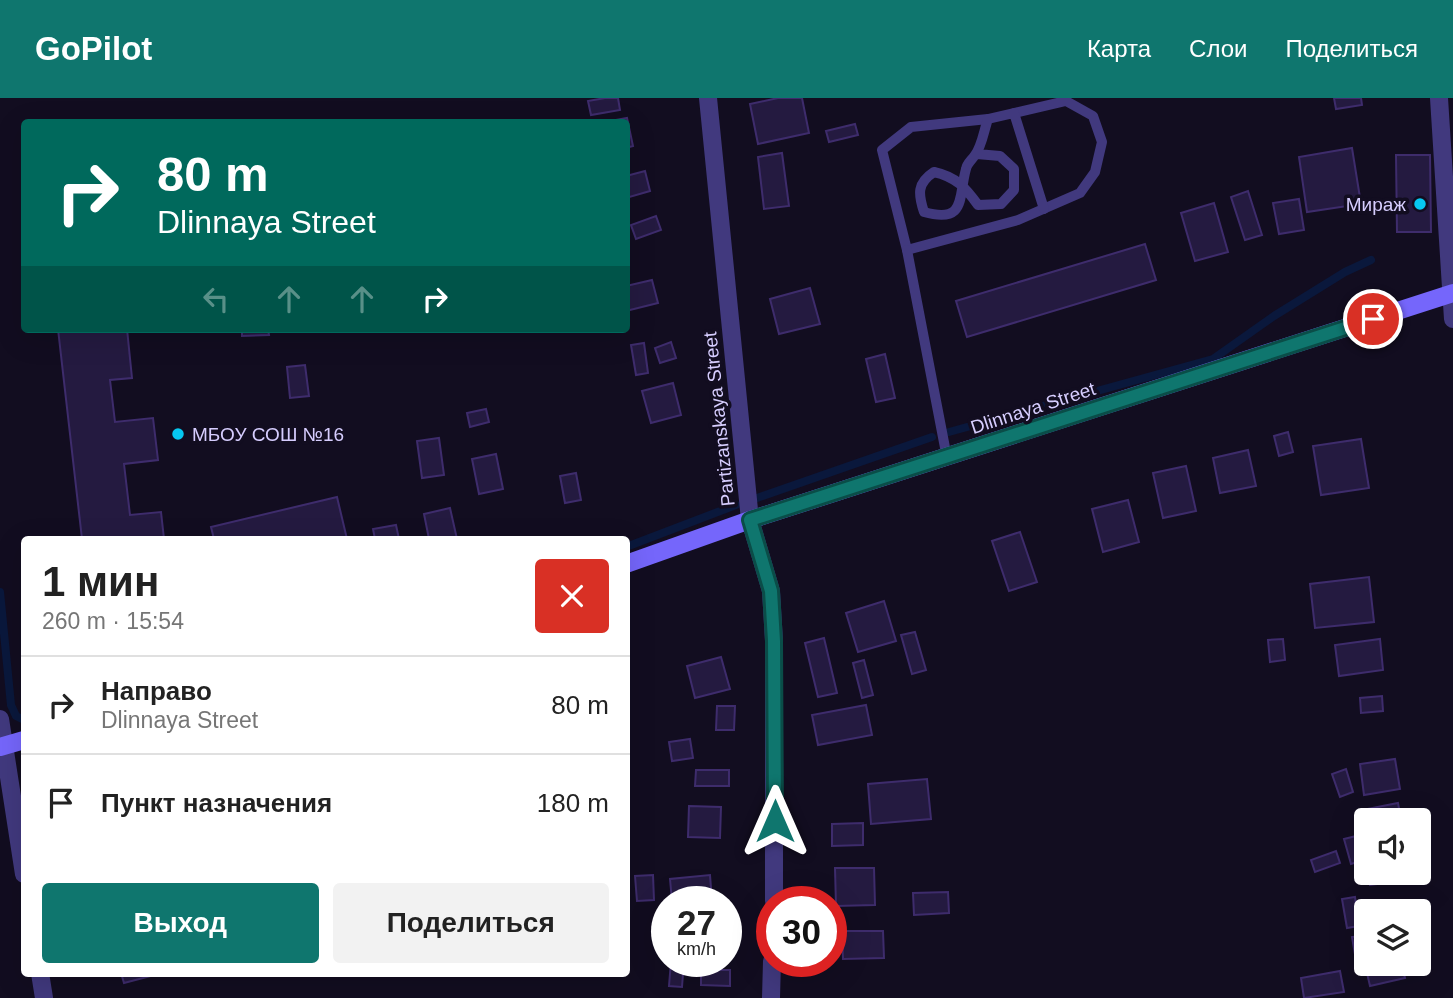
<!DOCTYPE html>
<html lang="ru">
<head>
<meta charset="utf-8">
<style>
  :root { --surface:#fff; --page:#f2f2f2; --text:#222; --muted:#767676; --line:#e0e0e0; --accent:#0f766e }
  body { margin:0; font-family:Helvetica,sans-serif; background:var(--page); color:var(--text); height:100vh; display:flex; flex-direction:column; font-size:26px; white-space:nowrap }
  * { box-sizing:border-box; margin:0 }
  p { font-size:23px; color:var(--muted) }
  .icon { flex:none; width:38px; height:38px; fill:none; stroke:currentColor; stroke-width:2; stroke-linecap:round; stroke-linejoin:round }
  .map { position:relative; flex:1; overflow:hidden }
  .sheet { position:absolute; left:21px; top:438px; width:609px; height:441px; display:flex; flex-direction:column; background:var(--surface); border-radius:7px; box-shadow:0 7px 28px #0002 }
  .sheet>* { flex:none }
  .hud { position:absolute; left:21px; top:21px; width:609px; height:214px; border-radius:7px; box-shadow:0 7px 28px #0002; background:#00695c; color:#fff; overflow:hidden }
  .controls { position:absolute; left:1354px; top:710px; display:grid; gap:14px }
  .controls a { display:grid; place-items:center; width:77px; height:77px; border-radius:7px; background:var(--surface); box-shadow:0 7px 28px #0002; font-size:35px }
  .speed { position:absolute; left:651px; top:788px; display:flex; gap:14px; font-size:35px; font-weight:700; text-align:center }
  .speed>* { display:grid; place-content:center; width:91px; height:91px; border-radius:50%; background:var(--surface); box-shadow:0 7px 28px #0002; line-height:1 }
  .speed small { font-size:18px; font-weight:400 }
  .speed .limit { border:10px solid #d22; background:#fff; color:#111 }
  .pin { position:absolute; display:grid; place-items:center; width:60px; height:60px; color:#fff; margin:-30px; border:4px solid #fff; border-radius:50%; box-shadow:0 2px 7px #0007 }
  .me { position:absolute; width:77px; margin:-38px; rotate:0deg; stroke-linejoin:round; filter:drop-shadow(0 0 5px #0008) }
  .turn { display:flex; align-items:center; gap:24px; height:147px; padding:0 21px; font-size:32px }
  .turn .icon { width:91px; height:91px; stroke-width:2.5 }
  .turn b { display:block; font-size:49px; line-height:60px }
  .lanes { display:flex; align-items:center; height:66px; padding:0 21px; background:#0003; justify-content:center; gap:35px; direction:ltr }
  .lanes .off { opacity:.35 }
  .round { display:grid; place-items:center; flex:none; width:74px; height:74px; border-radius:7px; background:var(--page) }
  .summary { display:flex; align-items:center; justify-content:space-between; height:119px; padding:0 21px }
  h1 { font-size:42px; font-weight:700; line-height:52px }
  .primary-button { display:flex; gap:14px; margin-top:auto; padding:14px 21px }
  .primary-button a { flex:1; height:80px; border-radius:7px; background:var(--accent); color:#fff; font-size:28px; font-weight:700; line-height:80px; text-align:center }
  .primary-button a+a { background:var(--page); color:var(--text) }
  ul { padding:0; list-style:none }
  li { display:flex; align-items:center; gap:21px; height:98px; padding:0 21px; border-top:2px solid var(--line) }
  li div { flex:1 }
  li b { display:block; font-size:26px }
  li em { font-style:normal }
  header { display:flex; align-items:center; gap:42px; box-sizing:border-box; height:98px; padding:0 35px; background:var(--accent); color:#fff }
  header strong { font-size:33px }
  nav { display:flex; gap:38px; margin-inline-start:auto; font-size:24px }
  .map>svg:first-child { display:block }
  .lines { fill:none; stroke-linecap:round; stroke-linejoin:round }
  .stream { stroke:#0a183c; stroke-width:8 }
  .building { fill:#241a40; stroke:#3e2c6c; stroke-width:2 }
  .lane { stroke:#41397e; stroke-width:10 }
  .street { stroke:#41397e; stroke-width:18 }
  .secondary { stroke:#7566fb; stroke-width:18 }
  .route-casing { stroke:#0a4d48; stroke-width:18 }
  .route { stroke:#0f766e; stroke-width:12 }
  .poi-dot { fill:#06c8f1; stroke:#120d20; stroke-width:2.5 }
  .labels { text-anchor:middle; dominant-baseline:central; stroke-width:7; stroke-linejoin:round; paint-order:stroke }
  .poi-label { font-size:19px; fill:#d6cdfe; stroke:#120d20; text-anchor:end }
  .street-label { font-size:19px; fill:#d6cdfe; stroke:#120d20 }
</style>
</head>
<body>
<header>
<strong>GoPilot</strong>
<nav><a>Карта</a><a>Слои</a><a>Поделиться</a></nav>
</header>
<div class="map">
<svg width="1453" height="900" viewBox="0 0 1453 900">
  <rect width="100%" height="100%" fill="#120d20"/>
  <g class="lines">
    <g class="stream">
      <polyline points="949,334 1213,261 1274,218 1345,174 1371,162"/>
      <polyline points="757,400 932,339"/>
      <polyline points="626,449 736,407"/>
      <polyline points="0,494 11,607 16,618 24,622"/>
    </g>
  </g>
  <g class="building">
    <polygon points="605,0 618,0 620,12 591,17 588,3"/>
    <polygon points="778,0 802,0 809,35 758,46 750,6"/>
    <polygon points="1334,0 1361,0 1362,7 1336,11"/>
    <polygon points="627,20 633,48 626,50 626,24 605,24"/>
    <polygon points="855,26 858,37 829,44 826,33"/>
    <polygon points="1352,50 1361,106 1307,114 1299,59"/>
    <polygon points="782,55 789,108 764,111 758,59"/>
    <polygon points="1396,57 1430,57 1431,134 1397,134"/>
    <polygon points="645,73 650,93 626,100 626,78"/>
    <polygon points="1248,93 1262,137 1245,142 1231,99"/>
    <polygon points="1299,101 1304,132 1279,136 1273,105"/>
    <polygon points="1214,105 1228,154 1195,163 1181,115"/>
    <polygon points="656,118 661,132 636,141 631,127"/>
    <polygon points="1145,146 1156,182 967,239 956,203"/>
    <polygon points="652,182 658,205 626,213 626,188"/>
    <polygon points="810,190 820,226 779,236 770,201"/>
    <polygon points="58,231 127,231 132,280 110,282 115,324 153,320 158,362 124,366 130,417 161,414 164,441 82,441"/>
    <polygon points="242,231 268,231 269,237 242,238"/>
    <polygon points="671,244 676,260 660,265 655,250"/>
    <polygon points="644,245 648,275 636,277 631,247"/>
    <polygon points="885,256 895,300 876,304 866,261"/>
    <polygon points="305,267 309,298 290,300 287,269"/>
    <polygon points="673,285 681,317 651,325 642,293"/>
    <polygon points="486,311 489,324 470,329 467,315"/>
    <polygon points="1288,334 1293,354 1279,358 1274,338"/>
    <polygon points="439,340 444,377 422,380 417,343"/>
    <polygon points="1361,341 1369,390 1321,397 1313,348"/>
    <polygon points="1248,352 1256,388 1220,395 1213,360"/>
    <polygon points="496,356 503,391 479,396 472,361"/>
    <polygon points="1186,368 1196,413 1163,420 1153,375"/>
    <polygon points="576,375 581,402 565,405 560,378"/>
    <polygon points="337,399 347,441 214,441 211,429"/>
    <polygon points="1128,402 1139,444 1103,454 1092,411"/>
    <polygon points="450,410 457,441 429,441 424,416"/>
    <polygon points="396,427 399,441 375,441 373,431"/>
    <polygon points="1020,434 1037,484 1009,493 992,443"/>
    <polygon points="1369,479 1374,524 1315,530 1310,486"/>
    <polygon points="884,503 896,543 858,554 846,515"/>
    <polygon points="915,534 926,572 912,576 901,537"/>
    <polygon points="824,540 837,595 818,599 805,545"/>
    <polygon points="1283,541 1285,562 1270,564 1268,542"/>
    <polygon points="1380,541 1383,572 1339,578 1335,547"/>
    <polygon points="721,559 730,591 695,600 687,568"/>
    <polygon points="864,562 873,597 862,600 853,565"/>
    <polygon points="1382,598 1383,613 1361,615 1360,600"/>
    <polygon points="866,607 872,637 818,647 812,617"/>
    <polygon points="717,608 735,608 734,632 716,632"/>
    <polygon points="690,641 693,660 672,663 669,644"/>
    <polygon points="1395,661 1400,691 1364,697 1360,666"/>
    <polygon points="1346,671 1353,694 1340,699 1332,676"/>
    <polygon points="696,672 729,672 729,688 695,688"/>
    <polygon points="927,681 931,721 871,726 868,686"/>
    <polygon points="1398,705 1400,716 1364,723 1362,712"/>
    <polygon points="689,708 721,709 720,740 688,739"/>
    <polygon points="863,725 863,747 832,748 832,726"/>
    <polygon points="1364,736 1367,761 1351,766 1344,741"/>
    <polygon points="1336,753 1340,765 1315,774 1311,762"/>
    <polygon points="835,770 874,770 875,807 836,808"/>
    <polygon points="1368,775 1394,775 1395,784 1370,787"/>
    <polygon points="653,777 654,802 637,803 635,778"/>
    <polygon points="710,777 712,803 672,803 670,781"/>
    <polygon points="948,794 949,815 914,817 913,795"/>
    <polygon points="1355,799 1359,828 1347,830 1342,801"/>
    <polygon points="842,833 883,833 884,860 843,861"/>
    <polygon points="1367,837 1367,866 1357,868 1352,839"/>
    <polygon points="671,863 684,863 682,889 669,888"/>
    <polygon points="1402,867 1405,880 1370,888 1367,875"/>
    <polygon points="701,872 730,872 730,888 701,887"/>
    <polygon points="1340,873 1344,894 1304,900 1301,880"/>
    <polygon points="121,875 162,875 124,885"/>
  </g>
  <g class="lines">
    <g class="lane">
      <polyline points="988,21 911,29 882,52 907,152 1018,122 1080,95 1095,74 1102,44 1093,18 1066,3 1014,15"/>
      <path d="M977 56 1000 58 1014 71V92L1001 106 978 107C965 89 956 79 934 74 917 85 918 96 924 114 967 126 958 99 966 71 967 65 972 62 975 57 982 48 984 32 988 21L1014 15 1044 111"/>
      <polyline points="907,152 947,360"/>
    </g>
    <g class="street">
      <polyline points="708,0 750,422 771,493 774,543 774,803"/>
      <polyline points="1439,0 1453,221"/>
      <polyline points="0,621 24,776"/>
      <polyline points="40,875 44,900"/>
      <polyline points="771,900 772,863"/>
    </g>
    <g class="secondary">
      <polyline points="626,466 750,422 1453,195"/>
      <polyline points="0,649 24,642"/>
    </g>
  </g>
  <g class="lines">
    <defs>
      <polyline id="route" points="775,723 774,543 771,493 750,422 1373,221"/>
    </defs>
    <use href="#route" class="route-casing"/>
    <use href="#route" class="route"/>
  </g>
  <g class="poi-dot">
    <circle cx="1420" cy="106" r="7"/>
    <circle cx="178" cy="336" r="7"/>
  </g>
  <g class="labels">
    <g class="poi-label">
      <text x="1406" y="106">Мираж</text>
      <text x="192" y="336" text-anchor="start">МБОУ СОШ №16</text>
    </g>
    <g class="street-label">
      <text transform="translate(1033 310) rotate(-18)">Dlinnaya Street</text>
      <text transform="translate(719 321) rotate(-96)">Partizanskaya Street</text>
    </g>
  </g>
</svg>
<div class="controls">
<a><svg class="icon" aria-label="sound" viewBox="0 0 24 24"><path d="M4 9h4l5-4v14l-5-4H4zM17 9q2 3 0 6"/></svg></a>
<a><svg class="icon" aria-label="layers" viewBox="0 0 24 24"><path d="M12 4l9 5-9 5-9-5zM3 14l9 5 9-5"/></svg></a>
</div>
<div class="speed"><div>27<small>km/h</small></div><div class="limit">30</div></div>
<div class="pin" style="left:1373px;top:221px;background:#d93025"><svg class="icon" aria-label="arrive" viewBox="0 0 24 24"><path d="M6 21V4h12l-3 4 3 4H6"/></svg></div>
<svg class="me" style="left:775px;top:723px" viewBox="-20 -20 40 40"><path d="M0-17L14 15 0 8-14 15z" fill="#0f766e" stroke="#fff" stroke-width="4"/></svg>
<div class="hud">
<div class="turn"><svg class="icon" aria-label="right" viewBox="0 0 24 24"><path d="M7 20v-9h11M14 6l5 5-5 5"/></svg><div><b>80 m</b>Dlinnaya Street</div></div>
<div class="lanes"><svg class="icon off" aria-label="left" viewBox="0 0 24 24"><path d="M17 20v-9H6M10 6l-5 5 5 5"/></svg><svg class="icon off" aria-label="ahead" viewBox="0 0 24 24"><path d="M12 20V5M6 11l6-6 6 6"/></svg><svg class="icon off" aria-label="ahead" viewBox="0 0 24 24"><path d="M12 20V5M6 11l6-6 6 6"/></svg><svg class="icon" aria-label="right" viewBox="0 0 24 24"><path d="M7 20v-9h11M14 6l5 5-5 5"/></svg></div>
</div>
<section class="sheet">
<div class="summary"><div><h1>1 мин</h1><p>260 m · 15:54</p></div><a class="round" style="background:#d93025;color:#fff"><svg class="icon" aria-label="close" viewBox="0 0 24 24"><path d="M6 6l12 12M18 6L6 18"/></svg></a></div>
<ul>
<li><svg class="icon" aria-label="right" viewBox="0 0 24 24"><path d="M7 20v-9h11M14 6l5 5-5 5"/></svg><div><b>Направо</b><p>Dlinnaya Street</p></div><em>80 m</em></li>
<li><svg class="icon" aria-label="arrive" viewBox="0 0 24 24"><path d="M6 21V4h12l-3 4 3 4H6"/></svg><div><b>Пункт назначения</b></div><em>180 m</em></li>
</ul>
<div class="primary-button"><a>Выход</a><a>Поделиться</a></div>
</section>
</div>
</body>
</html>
